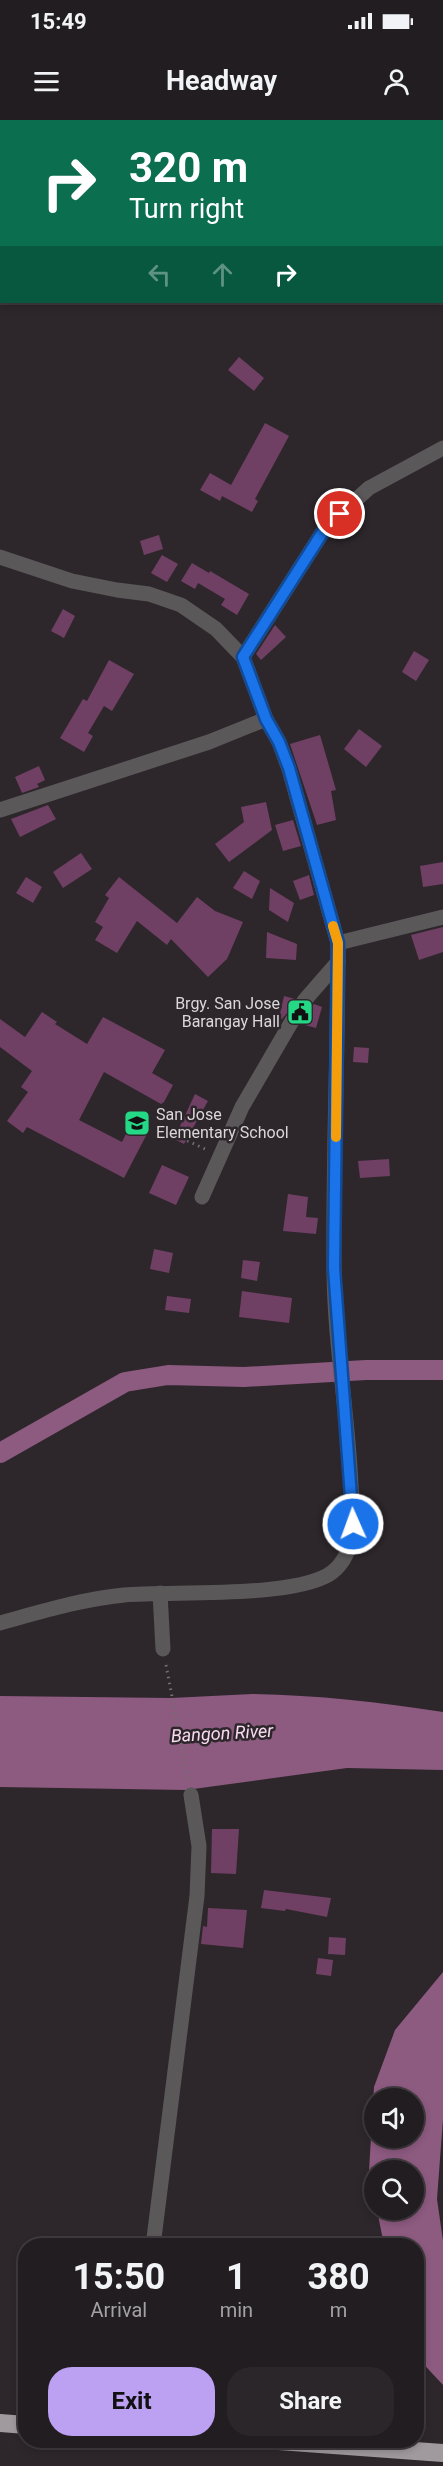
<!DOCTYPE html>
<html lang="en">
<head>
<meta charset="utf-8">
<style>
  :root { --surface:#221d20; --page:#2a2629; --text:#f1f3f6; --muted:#a2a2a5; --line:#3f3b3e; --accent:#bca0f2 }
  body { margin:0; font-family:Roboto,sans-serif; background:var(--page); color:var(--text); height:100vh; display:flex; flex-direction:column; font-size:22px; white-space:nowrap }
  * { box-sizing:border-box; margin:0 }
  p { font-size:20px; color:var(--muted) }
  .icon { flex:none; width:33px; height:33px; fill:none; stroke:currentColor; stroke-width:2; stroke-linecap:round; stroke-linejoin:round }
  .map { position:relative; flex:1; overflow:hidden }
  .drawer { position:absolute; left:18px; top:2118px; width:406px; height:210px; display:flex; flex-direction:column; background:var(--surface); border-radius:24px; box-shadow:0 3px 9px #0003,0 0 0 2px var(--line) }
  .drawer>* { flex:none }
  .top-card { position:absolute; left:0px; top:0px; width:444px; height:183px; box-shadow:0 3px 9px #0003,0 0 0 2px var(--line); background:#0b6e4f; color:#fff; overflow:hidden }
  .tools { position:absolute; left:364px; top:1968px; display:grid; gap:12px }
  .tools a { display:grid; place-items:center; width:60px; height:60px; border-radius:50%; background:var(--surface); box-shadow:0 3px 9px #0003,0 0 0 2px var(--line); font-size:30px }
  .pin { position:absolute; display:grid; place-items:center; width:51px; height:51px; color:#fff; margin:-26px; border:3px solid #fff; border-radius:50%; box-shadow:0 2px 6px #0007 }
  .me { position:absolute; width:66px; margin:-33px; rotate:358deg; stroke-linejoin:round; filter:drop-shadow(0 0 4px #0008) }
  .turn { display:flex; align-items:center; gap:21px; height:126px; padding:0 30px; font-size:27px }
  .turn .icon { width:78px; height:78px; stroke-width:2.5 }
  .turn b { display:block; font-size:42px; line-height:51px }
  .lanes { display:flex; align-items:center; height:57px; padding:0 30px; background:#0003; justify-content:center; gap:30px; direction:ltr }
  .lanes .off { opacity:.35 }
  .eta { display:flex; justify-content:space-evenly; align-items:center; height:102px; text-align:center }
  .eta b { font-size:36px; font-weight:700; line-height:42px }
  .primary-button { display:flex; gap:12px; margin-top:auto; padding:12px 30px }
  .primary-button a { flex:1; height:69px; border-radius:24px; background:var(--accent); color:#111; font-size:24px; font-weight:700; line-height:69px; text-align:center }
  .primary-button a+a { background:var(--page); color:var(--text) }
  .status { display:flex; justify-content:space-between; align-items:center; height:42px; padding:0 30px; background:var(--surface); direction:ltr }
  .status svg { height:16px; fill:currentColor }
  header { display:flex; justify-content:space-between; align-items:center; height:78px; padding:0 30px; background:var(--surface); font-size:27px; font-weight:700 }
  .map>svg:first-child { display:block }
  .water { fill:#8d5a80; fill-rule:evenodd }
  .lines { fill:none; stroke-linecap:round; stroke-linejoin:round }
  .canal { stroke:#8d5a80; stroke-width:20 }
  .building { fill:#703f64 }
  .street-tunnel { stroke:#474145; stroke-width:15; stroke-dasharray:15 8; stroke-linecap:butt }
  .path { stroke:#746f72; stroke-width:3; stroke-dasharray:1.5 4.5; stroke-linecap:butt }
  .street { stroke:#5b585a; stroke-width:15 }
  .highway { stroke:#a0999e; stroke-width:18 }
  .route-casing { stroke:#114b97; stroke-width:15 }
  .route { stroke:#1a73e8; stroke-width:10 }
  .slow { stroke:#f59e0b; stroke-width:10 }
  .labels { text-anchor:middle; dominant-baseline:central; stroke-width:5; stroke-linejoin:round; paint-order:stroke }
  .poi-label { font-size:16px; fill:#dbd7d9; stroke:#2d272b; text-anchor:end }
  .water-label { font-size:18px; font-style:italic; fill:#f9d9ef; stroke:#2d272b }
</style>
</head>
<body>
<div class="status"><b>15:49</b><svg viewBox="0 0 49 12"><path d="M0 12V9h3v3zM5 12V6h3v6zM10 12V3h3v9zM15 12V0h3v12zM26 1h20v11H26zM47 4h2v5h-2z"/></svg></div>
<header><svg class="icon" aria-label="menu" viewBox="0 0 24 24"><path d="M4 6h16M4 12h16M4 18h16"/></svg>Headway<svg class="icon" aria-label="person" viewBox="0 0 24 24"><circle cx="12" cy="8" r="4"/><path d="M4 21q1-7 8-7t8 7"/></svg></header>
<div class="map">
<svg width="443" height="2346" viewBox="0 0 443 2346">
  <rect width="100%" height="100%" fill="#2d272b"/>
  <g class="water">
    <path d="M252 1574C316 1575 379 1582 443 1592V1650L347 1648 186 1670 0 1667V1576L171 1578Z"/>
    <path d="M443 1852V1999L437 2079 443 2121V2265L417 2237V2126L384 2125 377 2090H414V2050H375V2081L369 2051 374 1967 395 1910ZM414 1978V2018H375V1978Z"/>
  </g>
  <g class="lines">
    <polyline class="canal" points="0,1333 125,1262 168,1255 244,1257 366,1250 443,1250"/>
  </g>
  <g class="building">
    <polygon points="239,237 264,258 254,271 228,250"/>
    <polygon points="265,303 289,316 255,379 258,381 252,392 222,376 220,381 200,370 210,353 231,365"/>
    <polygon points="159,415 163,429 144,435 140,421"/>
    <polygon points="162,435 178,444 167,462 151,453"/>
    <polygon points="192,443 209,453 210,451 249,474 237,495 221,485 225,479 198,463 195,469 181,461"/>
    <polygon points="63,489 75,496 64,518 51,511"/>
    <polygon points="275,505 286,517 261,540 256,534"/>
    <polygon points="414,531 429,540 416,561 402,552"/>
    <polygon points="109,540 134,554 112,591 104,586 88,613 93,616 84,632 60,618 83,579 87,581"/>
    <polygon points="359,609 382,626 366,647 344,629"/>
    <polygon points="320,615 336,670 331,671 336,700 317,705 290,624"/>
    <polygon points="39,646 45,660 37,664 39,667 22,673 15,657"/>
    <polygon points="266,682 272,710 229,742 215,724 244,702 241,687"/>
    <polygon points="48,685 56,699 20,717 11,699"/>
    <polygon points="293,700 301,726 283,731 275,705"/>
    <polygon points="81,733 92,749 63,768 53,752"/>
    <polygon points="443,742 443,764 423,767 420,746"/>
    <polygon points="244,751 260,761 252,779 233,768"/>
    <polygon points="309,755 314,775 300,780 293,761"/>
    <polygon points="26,757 42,767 33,783 16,773"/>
    <polygon points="119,757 177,803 197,777 215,791 243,802 227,839 208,857 171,819 167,825 137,801 117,833 95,820 103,807 95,802 109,778 105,775"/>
    <polygon points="270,768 294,783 288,802 269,790"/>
    <polygon points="443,807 443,832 419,840 411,815"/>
    <polygon points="267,812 297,824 296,840 266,838"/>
    <polygon points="284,876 295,879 295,885 302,890 308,890 314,884 322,887 316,908 301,904 301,897 296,892 288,892 282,899 279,898"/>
    <polygon points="42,892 57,902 55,904 87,924 103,897 165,930 152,953 173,965 164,982 161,984 104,952 79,1000 122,1022 132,1002 149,1010 124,1058 27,1007 23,1013 7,1001 28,972 21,967 32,951 0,927 0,899 25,917"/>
    <polygon points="354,927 369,928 368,943 353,942"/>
    <polygon points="195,974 208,981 184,1024 174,1019"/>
    <polygon points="389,1039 390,1056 360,1058 358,1041"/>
    <polygon points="162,1045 189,1057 176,1085 149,1073"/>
    <polygon points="288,1074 308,1077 306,1097 318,1098 316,1114 283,1111"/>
    <polygon points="154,1129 173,1133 169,1153 150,1149"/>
    <polygon points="243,1140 260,1142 257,1161 241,1158"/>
    <polygon points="242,1171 292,1178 289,1203 239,1197"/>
    <polygon points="167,1176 191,1179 189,1193 165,1190"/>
    <polygon points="212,1709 239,1709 236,1754 211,1753"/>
    <polygon points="264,1770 331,1778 327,1797 286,1789 285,1791 261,1788"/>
    <polygon points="208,1788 247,1790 243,1828 201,1824 203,1806 207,1807"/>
    <polygon points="329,1817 346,1818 345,1835 328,1834"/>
    <polygon points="318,1838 333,1840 331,1856 316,1854"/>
  </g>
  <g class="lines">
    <polyline class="street-tunnel" points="292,901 304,881"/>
    <g class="path">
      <polyline points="160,1008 205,1029"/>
      <polyline points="166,1545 188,1660"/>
    </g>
    <g class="street">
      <polyline points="0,437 72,461 117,470 149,474 181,485 216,509 243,537 266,599 279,622 289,649 338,823"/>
      <polyline points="243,537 326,407 369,368 443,328"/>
      <polyline points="0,690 209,622 266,599"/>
      <polyline points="304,881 338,842"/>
      <polyline points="202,1077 242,987 292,901"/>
      <polyline points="160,1473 163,1529"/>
      <path d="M0 1503C40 1492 82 1479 124 1475 175 1471 287 1478 328 1455 358 1437 353 1396 351 1366 348 1293 334 1220 334 1146 333 1039 338 931 338 823L443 797"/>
      <polyline points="153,2126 197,1776 199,1726 191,1675"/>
    </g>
    <g class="highway">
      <polyline points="0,2303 26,2305"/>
      <polyline points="265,2320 443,2333"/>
    </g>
  </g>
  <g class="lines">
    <defs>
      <polyline id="route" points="340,394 326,407 243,537 266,599 279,622 289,648 338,823 334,1148 353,1404"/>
    </defs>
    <use href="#route" class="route-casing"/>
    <use href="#route" class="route"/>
    <polyline class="slow" points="333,806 338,823 336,1017"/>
  </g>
  <defs>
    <symbol id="civic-square" viewBox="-11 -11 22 22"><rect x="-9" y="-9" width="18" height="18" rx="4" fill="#25d886" stroke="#2d272b"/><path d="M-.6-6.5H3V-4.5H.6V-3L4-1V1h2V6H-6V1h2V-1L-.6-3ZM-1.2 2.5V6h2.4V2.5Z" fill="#111"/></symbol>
    <symbol id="school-square" viewBox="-11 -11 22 22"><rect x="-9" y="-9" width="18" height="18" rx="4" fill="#25d886" stroke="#2d272b"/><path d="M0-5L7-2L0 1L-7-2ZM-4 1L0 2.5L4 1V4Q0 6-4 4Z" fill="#111"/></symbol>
  </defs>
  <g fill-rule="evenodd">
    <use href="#civic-square" x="285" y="877" width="30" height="30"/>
    <use href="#school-square" x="122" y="988" width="30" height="30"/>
  </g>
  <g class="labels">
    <g class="poi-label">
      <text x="280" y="883">Brgy. San Jose<tspan x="280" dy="18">Barangay Hall</tspan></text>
      <text x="156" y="994" text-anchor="start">San Jose<tspan x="156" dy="18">Elementary School</tspan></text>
    </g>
    <g class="water-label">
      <text transform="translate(222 1613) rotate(-3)">Bangon River</text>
    </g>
  </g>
</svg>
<div class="tools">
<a><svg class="icon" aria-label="sound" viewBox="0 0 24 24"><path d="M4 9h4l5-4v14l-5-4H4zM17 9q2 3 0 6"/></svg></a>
<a><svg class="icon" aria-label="search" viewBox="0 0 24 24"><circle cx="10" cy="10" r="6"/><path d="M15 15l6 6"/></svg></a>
</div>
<div class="pin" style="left:340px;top:394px;background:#d93025"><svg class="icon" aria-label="arrive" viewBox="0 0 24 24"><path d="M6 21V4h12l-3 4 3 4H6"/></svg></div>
<svg class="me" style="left:353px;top:1404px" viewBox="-20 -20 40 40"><circle r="17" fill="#1a73e8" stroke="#fff" stroke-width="3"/><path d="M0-11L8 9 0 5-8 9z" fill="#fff"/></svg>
<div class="top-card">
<div class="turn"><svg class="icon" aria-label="right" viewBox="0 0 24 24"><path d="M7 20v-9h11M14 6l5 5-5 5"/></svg><div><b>320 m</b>Turn right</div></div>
<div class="lanes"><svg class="icon off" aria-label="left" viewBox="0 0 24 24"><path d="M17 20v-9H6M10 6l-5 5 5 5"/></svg><svg class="icon off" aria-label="ahead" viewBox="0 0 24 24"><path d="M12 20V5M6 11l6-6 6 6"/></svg><svg class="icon" aria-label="right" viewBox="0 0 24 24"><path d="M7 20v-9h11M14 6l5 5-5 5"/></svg></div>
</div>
<section class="drawer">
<div class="eta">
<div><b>15:50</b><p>Arrival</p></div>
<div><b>1</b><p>min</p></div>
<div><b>380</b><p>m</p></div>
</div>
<div class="primary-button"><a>Exit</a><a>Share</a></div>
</section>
</div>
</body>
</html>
